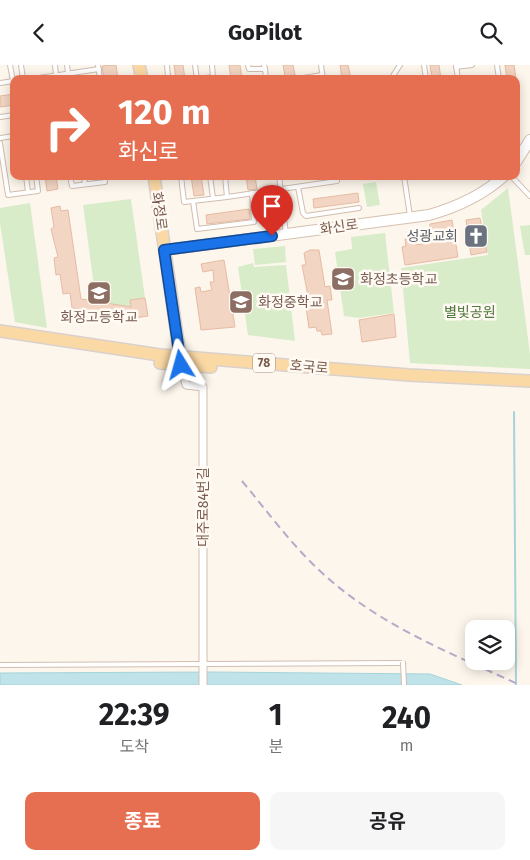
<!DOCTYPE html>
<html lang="ko">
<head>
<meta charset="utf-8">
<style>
  :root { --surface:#fff; --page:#f6f6f6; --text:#202124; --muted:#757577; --accent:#e76f51 }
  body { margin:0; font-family:"Fira Sans","Noto Sans KR",sans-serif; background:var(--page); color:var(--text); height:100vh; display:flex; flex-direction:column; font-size:19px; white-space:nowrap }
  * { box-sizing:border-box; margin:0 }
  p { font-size:16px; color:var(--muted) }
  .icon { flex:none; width:28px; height:28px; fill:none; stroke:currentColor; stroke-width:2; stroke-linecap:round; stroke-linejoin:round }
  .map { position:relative; height:620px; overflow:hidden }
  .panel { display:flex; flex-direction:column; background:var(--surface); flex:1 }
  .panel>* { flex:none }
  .banner { position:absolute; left:10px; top:10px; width:510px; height:105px; border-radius:10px; box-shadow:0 2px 12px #0003; background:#e76f51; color:#fff; overflow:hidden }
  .buttons { position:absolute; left:465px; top:555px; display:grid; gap:10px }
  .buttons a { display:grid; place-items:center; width:50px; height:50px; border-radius:10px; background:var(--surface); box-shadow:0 2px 12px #0003; font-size:25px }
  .pin { position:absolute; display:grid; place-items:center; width:42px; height:42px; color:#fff; margin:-51px -21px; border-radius:50% 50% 50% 0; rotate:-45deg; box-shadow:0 0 5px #0007 }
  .pin .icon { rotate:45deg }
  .me { position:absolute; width:55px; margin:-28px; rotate:352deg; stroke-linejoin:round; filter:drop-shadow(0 0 4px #0008) }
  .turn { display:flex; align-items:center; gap:18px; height:105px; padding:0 25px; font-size:22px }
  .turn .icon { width:65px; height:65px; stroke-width:2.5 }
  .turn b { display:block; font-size:35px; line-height:42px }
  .eta { display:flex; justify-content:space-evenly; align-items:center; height:85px; text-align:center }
  .eta b { font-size:30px; font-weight:700; line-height:35px }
  .primary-button { display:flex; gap:10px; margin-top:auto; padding:10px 25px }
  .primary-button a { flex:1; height:58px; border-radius:10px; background:var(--accent); color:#fff; font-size:20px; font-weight:700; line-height:58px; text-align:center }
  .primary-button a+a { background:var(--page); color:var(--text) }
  header { display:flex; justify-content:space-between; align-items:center; height:65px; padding:0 25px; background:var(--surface); font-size:22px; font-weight:700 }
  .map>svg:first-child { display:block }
  .green { fill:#d8ecc9 }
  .water { fill:#bfe3e8; stroke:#a5d3da }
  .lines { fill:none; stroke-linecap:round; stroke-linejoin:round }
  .stream { stroke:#a5d3da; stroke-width:2 }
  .building { fill:#f3d5c3; stroke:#e6bba3 }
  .lane-casing { stroke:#d1beb0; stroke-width:6 }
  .street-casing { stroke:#d1beb0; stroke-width:9 }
  .secondary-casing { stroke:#d6c0b0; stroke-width:12 }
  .primary-casing { stroke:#dad1cd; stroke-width:14 }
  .lane { stroke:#fff; stroke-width:4 }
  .street { stroke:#fff; stroke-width:7 }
  .secondary { stroke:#fff; stroke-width:10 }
  .primary { stroke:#fbd9a5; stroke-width:11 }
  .rail { stroke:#b9a8c9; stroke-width:2; stroke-dasharray:8 5; stroke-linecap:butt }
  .lane-bridge-casing { stroke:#d1beb0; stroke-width:6; stroke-linecap:butt }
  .lane-bridge { stroke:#fff; stroke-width:4 }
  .route-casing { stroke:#114b97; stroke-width:12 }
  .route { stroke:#1a73e8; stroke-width:9 }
  .labels { text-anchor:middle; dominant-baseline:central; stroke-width:5; stroke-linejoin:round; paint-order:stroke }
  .shield { fill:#fffaf3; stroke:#a28b7f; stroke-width:1 }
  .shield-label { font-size:12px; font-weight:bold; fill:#7a5c4d }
  .street-label { font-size:14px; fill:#7a5c4d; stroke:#fffaf3 }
  .worship-label { font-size:14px; fill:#5b616d; stroke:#fffaf3; text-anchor:end }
  .education-label { font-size:14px; fill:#785e54; stroke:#fffaf3; text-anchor:start }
  .park-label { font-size:14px; fill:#537a41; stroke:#fffaf3 }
</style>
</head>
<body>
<header><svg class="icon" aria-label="back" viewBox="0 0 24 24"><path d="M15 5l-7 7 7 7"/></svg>GoPilot<svg class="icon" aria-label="search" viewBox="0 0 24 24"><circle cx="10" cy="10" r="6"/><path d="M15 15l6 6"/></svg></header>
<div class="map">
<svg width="530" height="620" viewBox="0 0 530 620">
  <rect width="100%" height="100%" fill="#fdf6ec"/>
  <g class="green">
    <polygon points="376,117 380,140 367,142 363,119"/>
    <polygon points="508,123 530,289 530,304 410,298 401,203 488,190 481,145"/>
    <polygon points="131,134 145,233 130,235 131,242 96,236 83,140"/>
    <polygon points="277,135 278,153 265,153 263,136"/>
    <polygon points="30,138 47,263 15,257 0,158 0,143"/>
    <polygon points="530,160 530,190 525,190 520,161"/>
    <polygon points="385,168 394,248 359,253 344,251 335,187 352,184 351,172"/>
    <polygon points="285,181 286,197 255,200 253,184"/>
    <polygon points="253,198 254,202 286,200 295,276 248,270 238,202"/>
  </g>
  <polygon class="water" points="210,607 430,609 462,620 0,620 0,608"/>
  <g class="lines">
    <polyline class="stream" points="514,347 516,620"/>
  </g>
  <g class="building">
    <polygon points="116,0 118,14 104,14 102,1"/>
    <polygon points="174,0 183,0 185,14 176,14"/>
    <polygon points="229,0 240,0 242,14 231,14"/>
    <polygon points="283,0 293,0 295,10 285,11"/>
    <polygon points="340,0 348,0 351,14 342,14"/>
    <polygon points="430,0 439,0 441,14 432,14"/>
    <polygon points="505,0 514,0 516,14 507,14"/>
    <polygon points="14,29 14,40 0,42 0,31"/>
    <polygon points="45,111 56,111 58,124 47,126"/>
    <polygon points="191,111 201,111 204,130 194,131"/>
    <polygon points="246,111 255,111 257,124 248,125"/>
    <polygon points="358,128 359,137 314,143 313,134"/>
    <polygon points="60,141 61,146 68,145 81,234 131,242 130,235 145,233 148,251 134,253 72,243 70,228 63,229 60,209 56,210 54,193 58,192 51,164 54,162 51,143"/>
    <polygon points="249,144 250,154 207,159 206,150"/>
    <polygon points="480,153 487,187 471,190 466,155"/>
    <polygon points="452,155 458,192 405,200 402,182 406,181 405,174 415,173 416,180 427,178 430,159"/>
    <polygon points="310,185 319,185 325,222 330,221 332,235 327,235 332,269 322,270 321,266 317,266 316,262 309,263 306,242 310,241 302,200 306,200 304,188"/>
    <polygon points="224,195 235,262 201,265 195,223 200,222 201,227 212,225 210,217 214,217 213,205 203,207 201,199"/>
    <polygon points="394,249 396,272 362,277 359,255"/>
  </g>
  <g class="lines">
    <defs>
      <g id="lane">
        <polyline points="10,0 13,16"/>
        <polyline points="21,0 23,14"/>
        <polyline points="55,0 56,10"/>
        <polyline points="67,0 68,8"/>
        <polyline points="98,0 100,14"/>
        <polyline points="167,0 168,12"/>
        <polyline points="195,0 197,14"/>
        <polyline points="248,0 249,4 265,4 264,0"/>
        <polyline points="321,0 323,14"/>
        <polyline points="424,0 426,14"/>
        <polyline points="456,0 458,14"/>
        <polyline points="497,0 499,14"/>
        <polyline points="456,2 472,0"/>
        <polyline points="265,4 266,14"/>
        <polyline points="32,14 99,4"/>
        <polyline points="198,14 213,12 212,0"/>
        <polyline points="297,14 322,10"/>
        <polyline points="391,14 400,0"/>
        <polyline points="0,18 14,16"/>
        <polyline points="0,52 14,50"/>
        <polyline points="0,73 14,71"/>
        <polyline points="0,78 8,130 38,126 36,111"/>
        <polyline points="26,111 28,127"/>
        <polyline points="70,111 72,121 105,117 104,111"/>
        <polyline points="84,111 85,119"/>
        <polyline points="181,111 184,137 227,132 225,111"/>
        <polyline points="210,111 213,133"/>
        <polyline points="279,111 286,169"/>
        <polyline points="404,111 410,151"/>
        <polyline points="511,111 530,131"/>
        <polyline points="298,122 303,148 306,151 359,143"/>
        <polyline points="227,132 337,116 336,111"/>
        <polyline points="193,136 197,164 254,157 252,128"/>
        <polyline points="0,600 403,598"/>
      </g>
      <polyline id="street" points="181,300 186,320 203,322 203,620"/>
      <g id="secondary">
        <polyline points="516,97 530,75"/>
        <path d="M165 185 429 150C457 142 482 131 504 111"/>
      </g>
      <g id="primary">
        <polyline points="139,0 142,14"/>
        <polyline points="154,111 181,298"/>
        <polyline points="0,266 160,290 409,310 530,316"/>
        <polyline points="160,298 211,302"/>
      </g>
    </defs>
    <use href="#lane" class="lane-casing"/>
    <use href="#street" class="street-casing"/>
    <use href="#secondary" class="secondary-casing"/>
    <use href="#primary" class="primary-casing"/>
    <use href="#lane" class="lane"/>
    <use href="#street" class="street"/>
    <use href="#secondary" class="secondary"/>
    <use href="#primary" class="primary"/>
    <path class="rail" d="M242 416C267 446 291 479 319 505 376 559 450 588 520 620"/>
    <defs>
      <polyline id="lane-bridge" points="403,597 404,620"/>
    </defs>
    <use href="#lane-bridge" class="lane-bridge-casing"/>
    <use href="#lane-bridge" class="lane-bridge"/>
  </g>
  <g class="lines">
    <defs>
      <polyline id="route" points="181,300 164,185 272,171"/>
    </defs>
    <use href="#route" class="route-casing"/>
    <use href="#route" class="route"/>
  </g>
  <defs>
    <symbol id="church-square" viewBox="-11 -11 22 22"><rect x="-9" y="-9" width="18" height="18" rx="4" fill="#6b7280" stroke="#fffaf3"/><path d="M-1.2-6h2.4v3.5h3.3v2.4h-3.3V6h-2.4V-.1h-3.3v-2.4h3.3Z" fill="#fff"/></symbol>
    <symbol id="school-square" viewBox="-11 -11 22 22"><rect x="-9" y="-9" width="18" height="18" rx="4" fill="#8d6e63" stroke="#fffaf3"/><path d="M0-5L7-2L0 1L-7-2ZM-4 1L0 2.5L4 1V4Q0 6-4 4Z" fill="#fff"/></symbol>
  </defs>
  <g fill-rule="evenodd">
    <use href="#church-square" x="462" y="157" width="28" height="28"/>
    <use href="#school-square" x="329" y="200" width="28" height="28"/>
    <use href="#school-square" x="85" y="214" width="28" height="28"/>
    <use href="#school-square" x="227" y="223" width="28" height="28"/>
  </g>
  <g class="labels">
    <rect class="shield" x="253" y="288.5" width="22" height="19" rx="4"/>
    <g class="shield-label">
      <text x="264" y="298">78</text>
    </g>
    <g class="street-label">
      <text transform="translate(159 146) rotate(82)">화정로</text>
      <text transform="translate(339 162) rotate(-8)">화신로</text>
      <text transform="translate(309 302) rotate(5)">호국로</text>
      <text transform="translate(203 442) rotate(-90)">대주로84번길</text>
    </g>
    <g class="worship-label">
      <text x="458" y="171">성광교회</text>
    </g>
    <g class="education-label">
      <text x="360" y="214">화정초등학교</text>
      <text x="258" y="237">화정중학교</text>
      <text x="99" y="252" text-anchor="middle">화정고등학교</text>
    </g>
    <g class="park-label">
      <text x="470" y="247">별빛공원</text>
    </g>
  </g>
</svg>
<div class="buttons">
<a><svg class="icon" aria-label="layers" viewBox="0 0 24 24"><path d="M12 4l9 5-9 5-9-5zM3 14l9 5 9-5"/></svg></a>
</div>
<div class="pin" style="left:272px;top:171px;background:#d93025"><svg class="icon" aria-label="arrive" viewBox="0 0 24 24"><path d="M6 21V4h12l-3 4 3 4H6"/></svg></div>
<svg class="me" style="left:181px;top:300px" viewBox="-20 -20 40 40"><path d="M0-17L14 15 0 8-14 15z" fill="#1a73e8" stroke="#fff" stroke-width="4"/></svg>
<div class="banner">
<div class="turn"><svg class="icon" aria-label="right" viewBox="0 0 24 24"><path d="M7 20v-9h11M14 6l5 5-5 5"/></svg><div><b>120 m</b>화신로</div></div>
</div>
</div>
<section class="panel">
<div class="eta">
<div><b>22:39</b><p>도착</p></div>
<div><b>1</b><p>분</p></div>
<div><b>240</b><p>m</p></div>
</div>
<div class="primary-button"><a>종료</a><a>공유</a></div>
</section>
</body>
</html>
